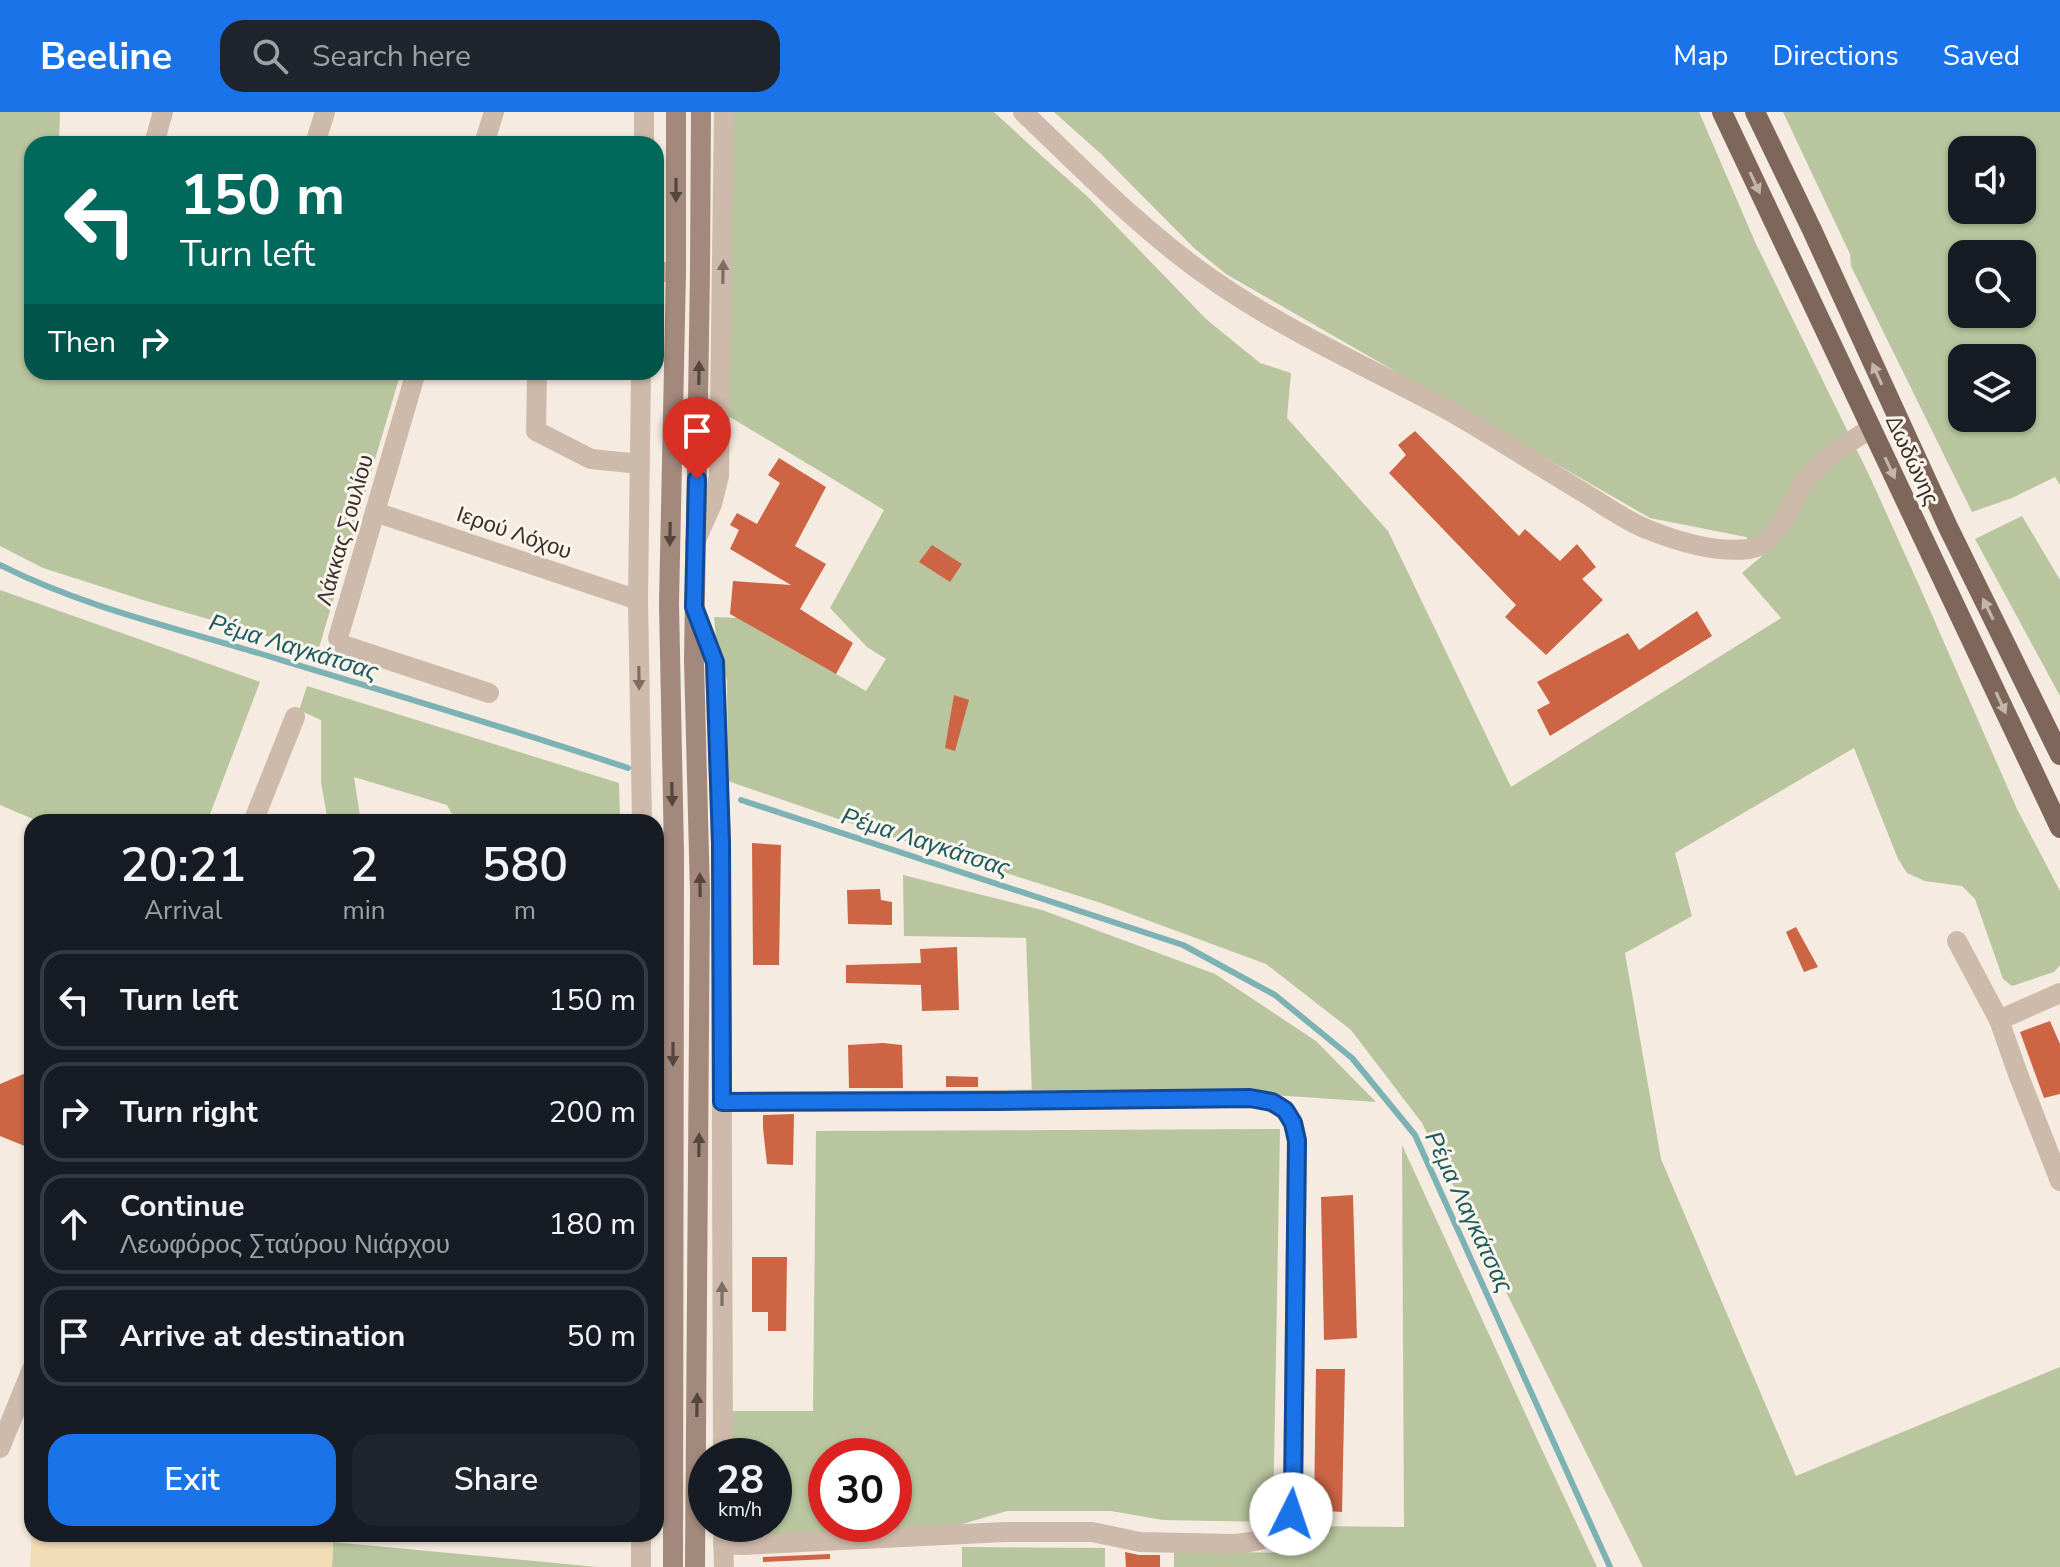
<!DOCTYPE html>
<html lang="en">
<head>
<meta charset="utf-8">
<style>
  :root { --surface:#171b24; --page:#20242c; --text:#f1f3f6; --muted:#9ea1a6; --line:#363941; --accent:#1a73e8 }
  body { margin:0; font-family:"Nunito Sans",sans-serif; background:var(--page); color:var(--text); height:100vh; display:flex; flex-direction:column; font-size:30px; white-space:nowrap }
  * { box-sizing:border-box; margin:0 }
  p { font-size:26px; color:var(--muted) }
  .icon { flex:none; width:44px; height:44px; fill:none; stroke:currentColor; stroke-width:2; stroke-linecap:round; stroke-linejoin:round }
  .map { position:relative; flex:1; overflow:hidden }
  .panel { position:absolute; left:24px; top:702px; width:640px; height:728px; display:flex; flex-direction:column; background:var(--surface); border-radius:24px; box-shadow:0 2px 6px #0004 }
  .panel>* { flex:none }
  .guide { position:absolute; left:24px; top:24px; width:640px; height:244px; border-radius:24px; box-shadow:0 2px 6px #0004; background:#00695c; color:#fff; overflow:hidden }
  .buttons { position:absolute; left:1948px; top:24px; display:grid; gap:16px }
  .buttons a { display:grid; place-items:center; width:88px; height:88px; border-radius:16px; background:var(--surface); box-shadow:0 2px 6px #0004; font-size:40px }
  .speed { position:absolute; left:688px; top:1326px; display:flex; gap:16px; font-size:40px; font-weight:700; text-align:center }
  .speed>* { display:grid; place-content:center; width:104px; height:104px; border-radius:50%; background:var(--surface); box-shadow:0 2px 6px #0004; line-height:1 }
  .speed small { font-size:20px; font-weight:400 }
  .speed .limit { border:12px solid #d22; background:#fff; color:#111 }
  .pin { position:absolute; display:grid; place-items:center; width:68px; height:68px; color:#fff; margin:-82px -34px; border-radius:50% 50% 50% 0; rotate:-45deg; box-shadow:0 0 8px #0007 }
  .pin .icon { rotate:45deg }
  .me { position:absolute; width:88px; margin:-44px; rotate:4deg; stroke-linejoin:round; filter:drop-shadow(0 0 6px #0008) }
  .turn { display:flex; align-items:center; gap:28px; height:168px; padding:0 24px; font-size:36px }
  .turn .icon { width:104px; height:104px; stroke-width:2.5 }
  .turn b { display:block; font-size:56px; line-height:68px }
  .then { display:flex; align-items:center; height:76px; padding:0 24px; background:#0003; gap:16px; font-size:30px }
  .eta { display:flex; justify-content:space-evenly; align-items:center; height:136px; text-align:center }
  .eta b { font-size:48px; font-weight:600; line-height:56px }
  .primary-button { display:flex; gap:16px; margin-top:auto; padding:16px 24px }
  .primary-button a { flex:1; height:92px; border-radius:24px; background:var(--accent); color:#fff; font-size:32px; font-weight:600; line-height:92px; text-align:center }
  .primary-button a+a { background:var(--page); color:var(--text) }
  ul { padding:0; list-style:none }
  li { display:flex; align-items:center; gap:24px; height:100px; margin:0 16px 12px; padding:0 8px; border:4px solid var(--line); border-radius:24px }
  li div { flex:1 }
  li b { display:block; font-size:30px }
  li em { font-style:normal }
  header { display:flex; align-items:center; gap:48px; box-sizing:border-box; height:112px; padding:0 40px; background:var(--accent); color:#fff }
  header strong { font-size:38px }
  nav { display:flex; gap:44px; margin-inline-start:auto; font-size:28px }
  .search { width:560px; height:72px; background:var(--page); display:flex; align-items:center; gap:20px; box-sizing:border-box; padding:0 28px; border-radius:24px; color:var(--muted); font-size:30px }
  .map>svg:first-child { display:block }
  .green { fill:#b8c59e; fill-rule:evenodd }
  .sand { fill:#f1dcb5 }
  .lines { fill:none; stroke-linecap:round; stroke-linejoin:round }
  .stream { stroke:#7cb2b4; stroke-width:6 }
  .building { fill:#cd6545 }
  .minor { stroke:#cebaaa; stroke-width:20 }
  .secondary { stroke:#a2897b; stroke-width:20 }
  .primary { stroke:#7e665a; stroke-width:20 }
  .oneway { fill:#c3b5ab }
  .oneway2 { fill:#55463e }
  .oneway3 { fill:#7d6e64 }
  .route-casing { stroke:#114b97; stroke-width:20 }
  .route { stroke:#1a73e8; stroke-width:14 }
  .labels { text-anchor:middle; dominant-baseline:central; stroke-width:6; stroke-linejoin:round; paint-order:stroke }
  .street-label { font-size:22px; fill:#3b2f2a; stroke:#fbf5ed }
  .water-label { font-size:24px; font-style:italic; fill:#1c5c60; stroke:#fbf5ed }
</style>
</head>
<body>
<header>
<strong>Beeline</strong>
<div class="search"><svg class="icon" aria-label="search" viewBox="0 0 24 24"><circle cx="10" cy="10" r="6"/><path d="M15 15l6 6"/></svg>Search here</div>
<nav><a>Map</a><a>Directions</a><a>Saved</a></nav>
</header>
<div class="map">
<svg width="2060" height="1455" viewBox="0 0 2060 1455">
  <rect width="100%" height="100%" fill="#f5ebe0"/>
  <g class="green">
    <polygon points="0,0 60,0 59,32 32,32 32,260 401,260 318,539 143,488 43,456 0,434"/>
    <polygon points="733,0 994,0 1045,47 1088,85 1206,207 1260,251 1291,261 1287,306 1388,419 1511,675 1781,506 1742,461 1762,444 1746,425 1650,406 1226,162 1194,136 1100,41 1054,0 1699,0 1756,132 1869,363 1918,471 2017,697 2060,779 2060,853 2054,860 2012,874 2003,867 1975,787 1962,774 1925,769 1907,761 1898,747 1854,636 1675,741 1692,804 1625,841 1661,1047 1796,1364 2060,1255 2060,1455 1643,1455 1422,1011 1351,918 1266,852 1101,791 873,719 728,669 727,568 716,527 714,505 738,506 866,579 886,547 867,535 830,496 884,398 725,302"/>
    <path d="M1783 0H2060V373L2055 365 2012 386 1972 400 1851 154 1850 142ZM1962 38H2022V98H1962ZM1962 142H2022V202H1962ZM2022 246V306H1962V246Z"/>
    <polygon points="2022,404 2060,468 2060,584 1975,427"/>
    <polygon points="0,478 260,570 207,710 40,710 0,693"/>
    <polygon points="307,574 619,671 620,710 456,710 447,693 354,665 361,710 328,710 321,670 321,608 299,598"/>
    <polygon points="903,763 1042,798 1215,862 1316,929 1376,990 1261,982 1032,983 1026,826 904,824"/>
    <path d="M1280 1017 1273 1410 1163 1408 1111 1399H1007L952 1415 749 1426 734 1412H774V1344H728V1299H813L816 1019ZM826 1344H894V1412H826Z"/>
    <polygon points="1402,1033 1537,1327 1597,1455 1174,1455 1174,1439 1293,1441 1309,1414 1404,1415"/>
    <polygon points="333,1430 597,1455 332,1455"/>
    <polygon points="962,1435 1105,1436 1105,1455 962,1455"/>
  </g>
  <polygon class="sand" points="32,1415 32,1422 333,1422 332,1455 30,1455"/>
  <g class="lines">
    <g class="stream">
      <path d="M0 453C81 494 171 515 258 541 381 578 505 615 628 656"/>
      <polyline points="741,688 1183,833 1275,883 1352,946 1415,1023 1610,1455"/>
    </g>
  </g>
  <g class="building">
    <polygon points="1415,319 1519,424 1525,417 1560,449 1577,432 1596,455 1582,467 1603,488 1546,543 1505,505 1516,493 1389,361 1406,343 1398,333"/>
    <polygon points="779,346 826,375 795,434 826,452 800,497 853,531 836,562 730,502 733,469 791,473 730,437 739,418 730,413 737,401 757,412 780,371 768,363"/>
    <polygon points="932,433 962,452 950,470 919,450"/>
    <polygon points="1697,499 1712,524 1550,624 1537,598 1550,591 1537,570 1628,521 1639,538"/>
    <polygon points="954,583 969,588 955,639 945,636"/>
    <polygon points="752,731 781,733 779,853 753,853"/>
    <polygon points="880,777 881,788 892,790 892,813 848,812 847,778"/>
    <polygon points="1796,815 1818,855 1804,860 1786,820"/>
    <polygon points="957,835 959,898 922,899 921,873 846,871 846,853 921,851 920,837"/>
    <polygon points="2050,909 2060,932 2060,982 2044,986 2020,920"/>
    <polygon points="883,931 902,933 903,976 849,976 848,933"/>
    <polygon points="26,961 32,974 32,1037 0,1024 0,972"/>
    <polygon points="946,964 978,965 978,975 946,975"/>
    <polygon points="794,1002 793,1053 767,1052 763,1016 763,1003"/>
    <polygon points="1353,1083 1357,1226 1324,1228 1321,1085"/>
    <polygon points="752,1145 787,1145 786,1219 768,1219 768,1200 752,1200"/>
    <polygon points="1316,1257 1345,1257 1342,1400 1314,1398"/>
    <polygon points="1125,1440 1139,1443 1160,1443 1160,1455 1126,1455"/>
    <polygon points="830,1442 830,1447 763,1450 763,1445"/>
  </g>
  <g class="lines">
    <g class="minor">
      <path d="M1023 0C1084 58 1143 120 1213 168 1286 219 1368 255 1446 297 1492 323 1536 352 1581 379 1603 392 1625 409 1649 418 1679 430 1717 441 1749 437 1776 434 1792 389 1805 369 1821 346 1848 332 1871 316"/>
      <polyline points="154,32 163,0"/>
      <polyline points="315,32 325,0"/>
      <polyline points="484,32 494,0"/>
      <polyline points="644,32 644,0"/>
      <polyline points="656,159 676,161"/>
      <polyline points="416,260 338,526 343,533 489,581"/>
      <polyline points="537,260 536,319 591,347 640,352"/>
      <polyline points="641,260 638,488 642,710"/>
      <polyline points="375,400 638,488"/>
      <polyline points="695,430 712,392 719,364 724,0"/>
      <polyline points="696,500 715,550 721,731 723,1344"/>
      <polyline points="253,710 295,605"/>
      <polyline points="1957,829 1999,908 2018,962 2060,1069"/>
      <polyline points="1999,908 2060,881"/>
      <path d="M722 990 1250 986C1279 989 1293 997 1297 1029L1293 1385C1289 1422 1268 1430 1233 1432L1140 1430 1092 1420H1005L743 1433 723 1432"/>
      <polyline points="0,1336 32,1257"/>
      <polyline points="723,1412 724,1455"/>
      <polyline points="641,1455 641,1422"/>
    </g>
    <g class="secondary">
      <polyline points="673,1455 674,741 669,491 676,161 676,0"/>
      <polyline points="695,1455 700,781 694,549 700,158 701,0"/>
    </g>
    <g class="primary">
      <polyline points="1722,0 2060,716"/>
      <polyline points="1755,0 1812,118 1948,415 2060,643"/>
    </g>
  </g>
  <defs><path id="oneway-solid" d="M-6-.8H1V-3.2L6.5 0L1 3.2V.8H-6Z" transform="scale(2)"/></defs>
  <g class="oneway">
    <use href="#oneway-solid" transform="translate(1755 71) rotate(65)"/>
    <use href="#oneway-solid" transform="translate(1877 262) rotate(-114)"/>
    <use href="#oneway-solid" transform="translate(1890 356) rotate(65)"/>
    <use href="#oneway-solid" transform="translate(1988 497) rotate(-116)"/>
    <use href="#oneway-solid" transform="translate(2001 591) rotate(65)"/>
  </g>
  <g class="oneway2">
    <use href="#oneway-solid" transform="translate(676 78) rotate(90)"/>
    <use href="#oneway-solid" transform="translate(699 261) rotate(-89)"/>
    <use href="#oneway-solid" transform="translate(670 422) rotate(91)"/>
    <use href="#oneway-solid" transform="translate(672 682) rotate(89)"/>
    <use href="#oneway-solid" transform="translate(700 773) rotate(-91)"/>
    <use href="#oneway-solid" transform="translate(673 942) rotate(90)"/>
    <use href="#oneway-solid" transform="translate(699 1033) rotate(-89)"/>
    <use href="#oneway-solid" transform="translate(697 1293) rotate(-89)"/>
  </g>
  <g class="oneway3">
    <use href="#oneway-solid" transform="translate(723 160) rotate(-89)"/>
    <use href="#oneway-solid" transform="translate(639 566) rotate(89)"/>
    <use href="#oneway-solid" transform="translate(722 1182) rotate(-90)"/>
  </g>
  <g class="lines">
    <defs>
      <polyline id="route" points="697,367 694,495 715,550 721,731 722,990 996,989 1250,986 1272,990 1285,998 1293,1011 1297,1029 1293,1385 1291,1402"/>
    </defs>
    <use href="#route" class="route-casing"/>
    <use href="#route" class="route"/>
  </g>
  <g class="labels">
    <g class="street-label">
      <text transform="translate(1912 348) rotate(65)">Δωδώνης</text>
      <text transform="translate(345 418) rotate(-74)">Λάκκας Σουλίου</text>
      <text transform="translate(514 421) rotate(19)">Ιερού Λόχου</text>
    </g>
    <g class="water-label">
      <text transform="translate(294 535) rotate(17)">Ρέμα Λαγκάτσας</text>
      <text transform="translate(926 730) rotate(18)">Ρέμα Λαγκάτσας</text>
      <text transform="translate(1469 1100) rotate(65)">Ρέμα Λαγκάτσας</text>
    </g>
  </g>
</svg>
<div class="buttons">
<a><svg class="icon" aria-label="sound" viewBox="0 0 24 24"><path d="M4 9h4l5-4v14l-5-4H4zM17 9q2 3 0 6"/></svg></a>
<a><svg class="icon" aria-label="search" viewBox="0 0 24 24"><circle cx="10" cy="10" r="6"/><path d="M15 15l6 6"/></svg></a>
<a><svg class="icon" aria-label="layers" viewBox="0 0 24 24"><path d="M12 4l9 5-9 5-9-5zM3 14l9 5 9-5"/></svg></a>
</div>
<div class="speed"><div>28<small>km/h</small></div><div class="limit">30</div></div>
<div class="pin" style="left:697px;top:367px;background:#d93025"><svg class="icon" aria-label="arrive" viewBox="0 0 24 24"><path d="M6 21V4h12l-3 4 3 4H6"/></svg></div>
<svg class="me" style="left:1291px;top:1402px" viewBox="-20 -20 40 40"><circle r="19" fill="#fff"/><path d="M0-13L10 11 0 6-10 11z" fill="#1a73e8"/></svg>
<div class="guide">
<div class="turn"><svg class="icon" aria-label="left" viewBox="0 0 24 24"><path d="M17 20v-9H6M10 6l-5 5 5 5"/></svg><div><b>150 m</b>Turn left</div></div>
<div class="then">Then<svg class="icon" aria-label="right" viewBox="0 0 24 24"><path d="M7 20v-9h11M14 6l5 5-5 5"/></svg></div>
</div>
<section class="panel">
<div class="eta">
<div><b>20:21</b><p>Arrival</p></div>
<div><b>2</b><p>min</p></div>
<div><b>580</b><p>m</p></div>
</div>
<ul>
<li><svg class="icon" aria-label="left" viewBox="0 0 24 24"><path d="M17 20v-9H6M10 6l-5 5 5 5"/></svg><div><b>Turn left</b></div><em>150 m</em></li>
<li><svg class="icon" aria-label="right" viewBox="0 0 24 24"><path d="M7 20v-9h11M14 6l5 5-5 5"/></svg><div><b>Turn right</b></div><em>200 m</em></li>
<li><svg class="icon" aria-label="ahead" viewBox="0 0 24 24"><path d="M12 20V5M6 11l6-6 6 6"/></svg><div><b>Continue</b><p>Λεωφόρος Σταύρου Νιάρχου</p></div><em>180 m</em></li>
<li><svg class="icon" aria-label="arrive" viewBox="0 0 24 24"><path d="M6 21V4h12l-3 4 3 4H6"/></svg><div><b>Arrive at destination</b></div><em>50 m</em></li>
</ul>
<div class="primary-button"><a>Exit</a><a>Share</a></div>
</section>
</div>
</body>
</html>
